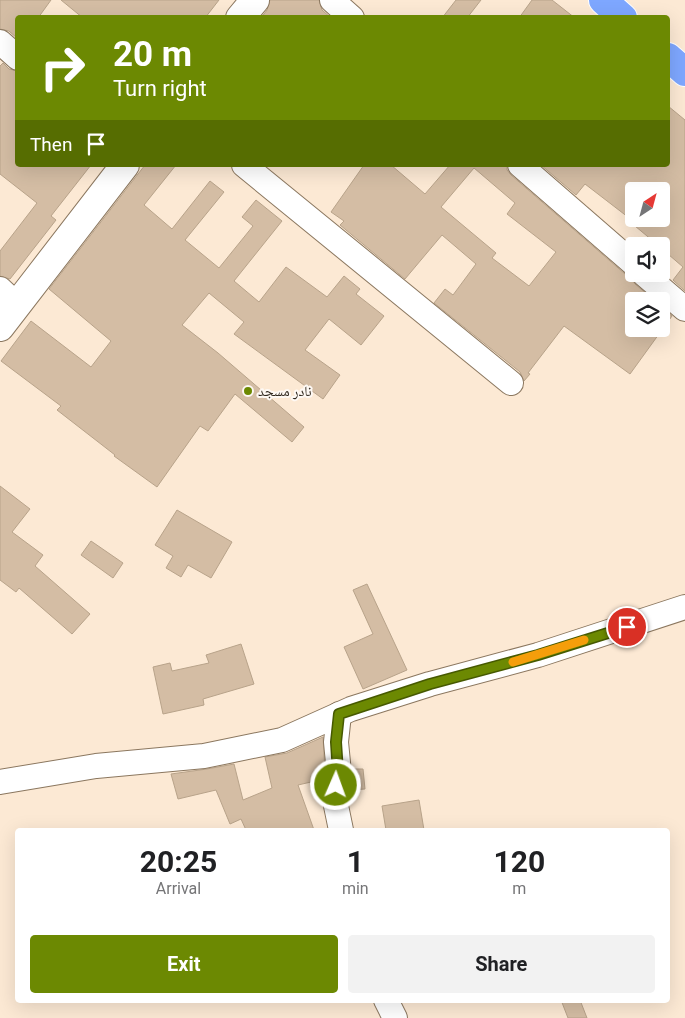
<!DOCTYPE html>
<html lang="en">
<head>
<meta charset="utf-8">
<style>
  :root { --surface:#fff; --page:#f2f2f2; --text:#202124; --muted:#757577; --accent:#6c8902 }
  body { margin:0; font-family:Roboto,"Noto Naskh Arabic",sans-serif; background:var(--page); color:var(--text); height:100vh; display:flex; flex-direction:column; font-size:19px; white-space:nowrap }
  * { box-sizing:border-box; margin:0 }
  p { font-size:16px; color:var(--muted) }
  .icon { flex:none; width:28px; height:28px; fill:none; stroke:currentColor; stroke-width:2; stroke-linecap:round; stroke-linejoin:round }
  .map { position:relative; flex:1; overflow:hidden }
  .sheet { position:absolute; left:15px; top:828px; width:655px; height:175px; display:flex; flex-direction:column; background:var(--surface); border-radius:5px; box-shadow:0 5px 20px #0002 }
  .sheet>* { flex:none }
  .banner { position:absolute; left:15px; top:15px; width:655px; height:152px; border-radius:5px; box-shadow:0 5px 20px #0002; background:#6c8902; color:#fff; overflow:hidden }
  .needle { width:32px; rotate:36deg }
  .buttons { position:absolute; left:625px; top:182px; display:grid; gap:10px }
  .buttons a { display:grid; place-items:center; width:45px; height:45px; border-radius:5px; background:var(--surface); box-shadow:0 5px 20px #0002; font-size:25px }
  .pin { position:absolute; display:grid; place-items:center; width:42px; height:42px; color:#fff; margin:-21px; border:2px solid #fff; border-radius:50%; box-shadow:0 1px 5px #0007 }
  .me { position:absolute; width:55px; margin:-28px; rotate:2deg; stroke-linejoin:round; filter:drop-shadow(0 0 4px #0008) }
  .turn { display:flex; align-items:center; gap:18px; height:105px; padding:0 15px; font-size:22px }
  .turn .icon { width:65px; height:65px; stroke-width:2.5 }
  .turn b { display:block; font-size:35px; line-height:42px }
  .then { display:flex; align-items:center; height:48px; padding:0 15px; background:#0003; gap:10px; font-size:19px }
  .eta { display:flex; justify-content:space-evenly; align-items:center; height:85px; text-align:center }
  .eta b { font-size:30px; font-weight:700; line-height:35px }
  .action { display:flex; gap:10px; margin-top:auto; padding:10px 15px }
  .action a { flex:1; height:58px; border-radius:5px; background:var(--accent); color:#fff; font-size:20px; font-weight:700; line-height:58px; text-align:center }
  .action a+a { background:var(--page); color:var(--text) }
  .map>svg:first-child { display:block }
  .building { fill:#d4bda4; stroke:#b8a38a; fill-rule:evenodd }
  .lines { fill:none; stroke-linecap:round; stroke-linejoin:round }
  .street-casing { stroke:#8b775f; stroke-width:26 }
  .secondary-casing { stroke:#8b775f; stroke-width:30 }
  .highway-casing { stroke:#fff; stroke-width:30 }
  .street { stroke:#fff; stroke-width:24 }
  .secondary { stroke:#fff; stroke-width:28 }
  .highway { stroke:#7ea7ff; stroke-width:28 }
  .route-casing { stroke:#465901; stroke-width:12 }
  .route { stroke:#6c8902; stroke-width:9 }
  .slow { stroke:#f59e0b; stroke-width:9 }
  .poi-dot { fill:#6c8902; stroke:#fef9f4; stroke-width:2 }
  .labels { text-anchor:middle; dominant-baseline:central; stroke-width:4; stroke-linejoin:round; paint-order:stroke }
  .poi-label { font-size:14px; fill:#30281e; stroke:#fef9f4; text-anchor:start }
</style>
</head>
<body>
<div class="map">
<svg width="685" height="1018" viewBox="0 0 685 1018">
  <rect width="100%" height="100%" fill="#fce9d4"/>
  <g class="building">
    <polygon points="0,0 51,0 38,18 18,18 18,39 9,31 0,29"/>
    <polygon points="61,0 219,0 205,18 83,18"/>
    <polygon points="270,0 319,0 322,10 331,18 261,18 267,10"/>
    <polygon points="456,0 481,0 467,18 442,18"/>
    <polygon points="532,0 552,0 575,18 519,18"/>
    <polygon points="3,63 9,69 18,71 18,165 91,165 51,216 56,220 10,279 0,276 0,251 37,203 0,174 0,66"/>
    <path d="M668 106 685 120V291L673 280 683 267 661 248V246H659L635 226 637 224 585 184 576 195 541 165H668ZM634 191H661V219H634Z"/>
    <polygon points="145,165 176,165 144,205 172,229 210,181 224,192 185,240 219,268 253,226 242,217 256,200 282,221 234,281 259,302 286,267 327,297 344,276 360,289 356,294 384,316 361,345 329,319 305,350 340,375 323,399 234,334 244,322 209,293 182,325 218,353 304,427 292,442 235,394 208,431 200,426 157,487 114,456 115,455 57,410 61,406 1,361 31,321 91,367 111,341 49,289"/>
    <path d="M364 165H391L425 194 450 165H507V170L511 175 625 274 631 278 635 284 655 301H634V329H661V307L672 316 630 374 564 326 528 373 530 374 524 381 520 372 434 303 445 289 453 295 476 264 442 235 405 279 340 225 344 221 331 212ZM474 168 515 203 507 214 556 252 529 286 492 258 496 253 441 207Z"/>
    <polygon points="0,486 30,509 12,532 43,555 35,566 90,614 72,634 19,588 16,592 0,580"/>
    <polygon points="177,510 232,542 211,578 188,565 181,577 166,568 173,556 155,545"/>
    <polygon points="91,541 123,563 113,578 81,555"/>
    <polygon points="367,584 407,670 363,689 344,647 373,634 353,590"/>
    <polygon points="241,644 254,684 203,699 204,705 163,714 153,667 170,663 172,671 209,663 206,655"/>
    <polygon points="323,737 325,772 324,779 298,785 314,830 246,830 241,819 230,824 216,790 178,799 171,774 207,769 234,764 243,800 272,788 265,757 287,753"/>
    <polygon points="352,769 363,769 365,789 349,790"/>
    <polygon points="419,800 424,830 386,830 382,806"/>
    <polygon points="561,1000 580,1000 587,1018 568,1018"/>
  </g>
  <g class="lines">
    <defs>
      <g id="street">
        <polyline points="332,0 352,18"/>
        <polyline points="0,42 18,58"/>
        <polyline points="244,165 511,383"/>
        <polyline points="520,165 634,264"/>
        <polyline points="644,274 685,309"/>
        <polyline points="0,289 17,305"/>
        <polyline points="339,714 336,742 339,773 334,796 341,830"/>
        <polyline points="0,782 96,766 204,756 282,740 351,709 430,684 538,655 685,607"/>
        <polyline points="386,1000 395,1018"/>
      </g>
      <g id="secondary">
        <polyline points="240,18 255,0"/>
        <polyline points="0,327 125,165"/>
      </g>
      <g id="highway">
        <polyline points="603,0 623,18"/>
        <polyline points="668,57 685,72"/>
      </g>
    </defs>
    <use href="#street" class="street-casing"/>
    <use href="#secondary" class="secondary-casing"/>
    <use href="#highway" class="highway-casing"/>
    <use href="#street" class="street"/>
    <use href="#secondary" class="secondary"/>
    <use href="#highway" class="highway"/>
  </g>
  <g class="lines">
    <defs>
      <polyline id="route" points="336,785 338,773 336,742 339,714 430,684 538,655 627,627"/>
    </defs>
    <use href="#route" class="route-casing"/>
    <use href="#route" class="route"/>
    <polyline class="slow" points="513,662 584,640"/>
  </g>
  <circle class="poi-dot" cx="248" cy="391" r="5"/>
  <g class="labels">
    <g class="poi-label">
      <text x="258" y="391">نادر مسجد</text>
    </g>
  </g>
</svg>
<div class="buttons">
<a><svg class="needle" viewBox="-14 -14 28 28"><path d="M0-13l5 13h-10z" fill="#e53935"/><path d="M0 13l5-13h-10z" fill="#757577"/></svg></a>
<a><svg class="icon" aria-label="sound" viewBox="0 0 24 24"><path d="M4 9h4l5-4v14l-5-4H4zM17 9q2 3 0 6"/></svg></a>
<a><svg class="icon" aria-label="layers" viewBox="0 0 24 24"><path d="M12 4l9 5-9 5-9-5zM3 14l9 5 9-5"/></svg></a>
</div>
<div class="pin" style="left:627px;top:627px;background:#d93025"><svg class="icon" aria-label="arrive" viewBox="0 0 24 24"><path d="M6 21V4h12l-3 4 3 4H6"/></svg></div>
<svg class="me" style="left:336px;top:785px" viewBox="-20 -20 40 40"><circle r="17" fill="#6c8902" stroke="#fff" stroke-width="3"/><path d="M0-11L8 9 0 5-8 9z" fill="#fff"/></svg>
<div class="banner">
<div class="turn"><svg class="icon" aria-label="right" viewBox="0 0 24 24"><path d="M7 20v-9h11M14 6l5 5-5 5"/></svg><div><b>20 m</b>Turn right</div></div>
<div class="then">Then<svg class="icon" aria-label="arrive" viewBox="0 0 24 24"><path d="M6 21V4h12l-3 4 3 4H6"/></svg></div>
</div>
<section class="sheet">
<div class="eta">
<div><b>20:25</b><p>Arrival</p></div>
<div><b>1</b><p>min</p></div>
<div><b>120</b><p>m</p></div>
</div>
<div class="action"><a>Exit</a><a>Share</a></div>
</section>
</div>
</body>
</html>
